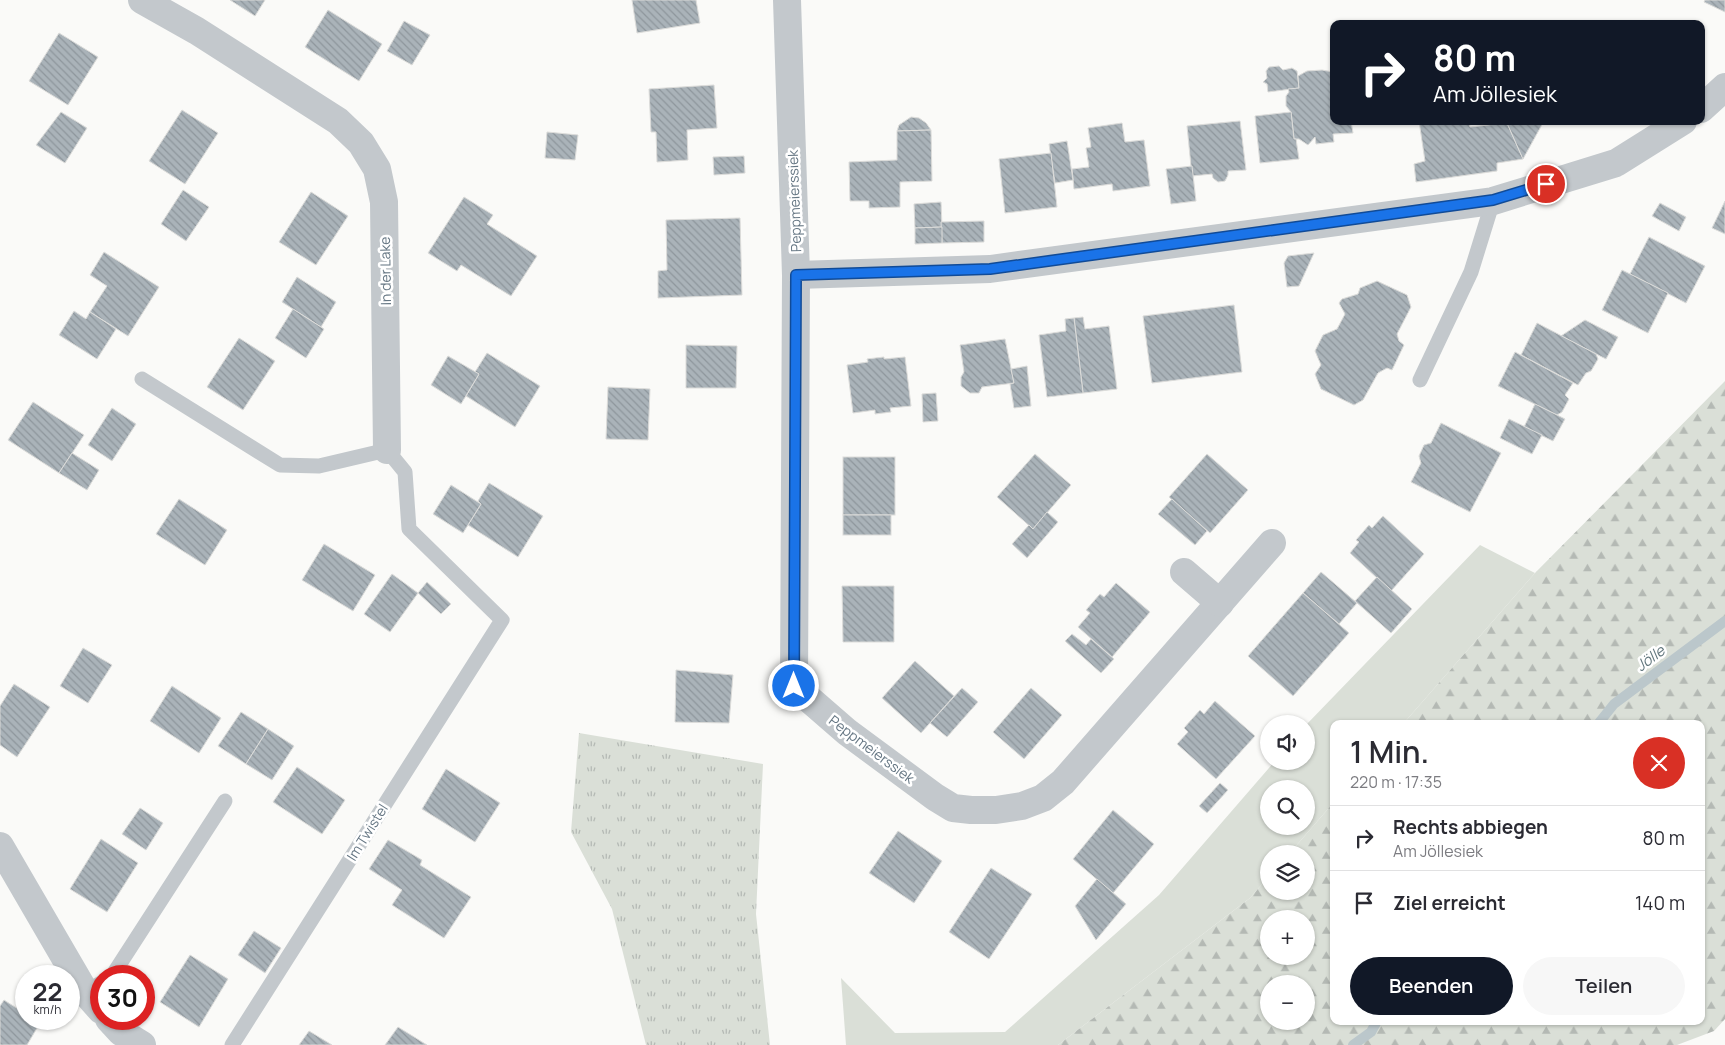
<!DOCTYPE html>
<html lang="de">
<head>
<meta charset="utf-8">
<style>
  :root { --surface:#fff; --page:#f7f7f7; --text:#2b2b33; --muted:#7c7c81; --line:#e1e1e2; --accent:#111827 }
  body { margin:0; font-family:Manrope,sans-serif; background:var(--page); color:var(--text); height:100vh; display:flex; flex-direction:column; font-size:19px; white-space:nowrap }
  * { box-sizing:border-box; margin:0 }
  p { font-size:16px; color:var(--muted) }
  .icon { flex:none; width:28px; height:28px; fill:none; stroke:currentColor; stroke-width:2; stroke-linecap:round; stroke-linejoin:round }
  .map { position:relative; flex:1; overflow:hidden }
  .details { position:absolute; left:1330px; top:720px; width:375px; height:305px; display:flex; flex-direction:column; background:var(--surface); border-radius:10px; box-shadow:0 1px 4px #0004 }
  .details>* { flex:none }
  .banner { position:absolute; left:1330px; top:20px; width:375px; height:105px; border-radius:10px; box-shadow:0 1px 4px #0004; background:#111827; color:#fff; overflow:hidden }
  .buttons { position:absolute; left:1260px; top:715px; display:grid; gap:10px }
  .buttons a { display:grid; place-items:center; width:55px; height:55px; border-radius:50%; background:var(--surface); box-shadow:0 1px 4px #0004; font-size:25px }
  .speed { position:absolute; left:15px; top:965px; display:flex; gap:10px; font-size:25px; font-weight:700; text-align:center }
  .speed>* { display:grid; place-content:center; width:65px; height:65px; border-radius:50%; background:var(--surface); box-shadow:0 1px 4px #0004; line-height:1 }
  .speed small { font-size:12px; font-weight:400 }
  .speed .limit { border:8px solid #d22; background:#fff; color:#111 }
  .pin { position:absolute; display:grid; place-items:center; width:42px; height:42px; color:#fff; margin:-21px; border:2px solid #fff; border-radius:50%; box-shadow:0 1px 5px #0007 }
  .me { position:absolute; width:55px; margin:-28px; rotate:0deg; stroke-linejoin:round; filter:drop-shadow(0 0 4px #0008) }
  .turn { display:flex; align-items:center; gap:18px; height:105px; padding:0 20px; font-size:22px }
  .turn .icon { width:65px; height:65px; stroke-width:2.5 }
  .turn b { display:block; font-size:35px; line-height:42px }
  .round { display:grid; place-items:center; flex:none; width:52px; height:52px; border-radius:26px; background:var(--page) }
  .overview { display:flex; align-items:center; justify-content:space-between; height:85px; padding:0 20px }
  h1 { font-size:30px; font-weight:600; line-height:38px }
  .button { display:flex; gap:10px; margin-top:auto; padding:10px 20px }
  .button a { flex:1; height:58px; border-radius:30px; background:var(--accent); color:#fff; font-size:20px; font-weight:600; line-height:58px; text-align:center }
  .button a+a { background:var(--page); color:var(--text) }
  ul { padding:0; list-style:none }
  li { display:flex; align-items:center; gap:15px; height:65px; padding:0 20px; border-top:1px solid var(--line) }
  li div { flex:1 }
  li b { display:block; font-size:19px }
  li em { font-style:normal }
  .map>svg:first-child { display:block }
  .grass { fill:#dadfd7; fill-rule:evenodd }
  .forest { fill:url(#forest-firs); fill-rule:evenodd }
  .park { fill:url(#park-tufts) }
  .lines { fill:none; stroke-linecap:round; stroke-linejoin:round }
  .stream { stroke:#bbc7cb; stroke-width:10 }
  .building { fill:url(#building-back-hatch); stroke:#dcdcda }
  .lane { stroke:#c3c8cc; stroke-width:15 }
  .street { stroke:#c3c8cc; stroke-width:28 }
  .route-casing { stroke:#114b97; stroke-width:12 }
  .route { stroke:#1a73e8; stroke-width:9 }
  .labels { text-anchor:middle; dominant-baseline:central; stroke-width:5; stroke-linejoin:round; paint-order:stroke }
  .street-label { font-size:14px; fill:#657683; stroke:#fff }
  .water-label { font-size:15px; font-style:italic; fill:#60757c; stroke:#fff }
</style>
</head>
<body>
<div class="map">
<svg width="1725" height="1045" viewBox="0 0 1725 1045">
  <defs>
    <pattern id="forest-firs" width="22" height="20" patternUnits="userSpaceOnUse" patternTransform="scale(1.25)"><rect width="22" height="20" fill="#dadfd7"/><path d="M5 1l3.5 6h-7zM16 11l3.5 6h-7z" fill="#b4b9b4"/></pattern>
    <pattern id="park-tufts" width="24" height="20" patternUnits="userSpaceOnUse" patternTransform="scale(1.25)"><rect width="24" height="20" fill="#dadfd7"/><path d="M3 7l-1-3M5 7V3M7 7l1-3M15 17l-1-3M17 17v-4M19 17l1-3" fill="none" stroke="#b4b9b4"/></pattern>
    <pattern id="building-back-hatch" width="6" height="6" patternUnits="userSpaceOnUse" patternTransform="scale(1.25)"><rect width="6" height="6" fill="#aab3b9"/><path d="M-1 5l2 2M0 0l6 6M5-1l2 2" fill="none" stroke="#8e969c"/></pattern>
  </defs>
  <rect width="100%" height="100%" fill="#fafaf8"/>
  <path class="grass" d="M1480 545 1535 573 1403 724H1334V802L1289 854H1269V876L1250 898 1058 1045H846L841 978 895 1033 1005 1032 1159 895 1275 761H1306V725ZM1269 789H1306V826H1269Z"/>
  <path class="forest" d="M1725 381V1019L1714 1031 1677 1045H1058L1250 898 1269 876V891H1306V854H1289L1334 802V1021H1701V724H1403L1535 573ZM1269 919H1306V956H1269ZM1269 984H1306V1021H1269Z"/>
  <polygon class="park" points="579,733 763,764 756,914 770,1045 646,1045 612,909 571,832"/>
  <g class="lines">
    <g class="stream">
      <polyline points="1598,724 1614,704 1725,621"/>
      <polyline points="1353,1045 1371,1032 1377,1021"/>
    </g>
  </g>
  <g class="building">
    <polygon points="230,0 265,0 255,16"/>
    <polygon points="632,0 696,0 700,23 637,33"/>
    <polygon points="1705,0 1725,0 1725,12 1704,2"/>
    <polygon points="328,10 382,44 359,81 305,47"/>
    <polygon points="404,21 430,35 412,65 387,51"/>
    <polygon points="59,33 98,57 68,105 29,81"/>
    <polygon points="1279,66 1283,70 1292,68 1297,71 1299,88 1268,92 1267,84 1263,82 1267,78 1266,71 1269,67"/>
    <polygon points="1322,70 1333,72 1334,121 1351,121 1353,133 1333,134 1334,142 1316,144 1315,137 1308,145 1299,139 1294,139 1291,112 1286,106 1286,96 1289,92 1288,89 1299,88 1298,76 1307,71"/>
    <polygon points="714,85 717,128 687,130 688,160 657,162 656,132 651,132 649,89"/>
    <polygon points="182,110 218,133 185,184 149,161"/>
    <polygon points="61,112 87,128 65,163 36,145"/>
    <polygon points="1291,112 1294,139 1296,139 1299,159 1260,163 1255,116"/>
    <polygon points="911,117 919,118 926,123 931,130 897,131 899,125"/>
    <polygon points="1240,121 1246,170 1228,171 1228,175 1225,181 1218,182 1213,178 1212,174 1192,176 1187,126"/>
    <polygon points="1419,121 1469,121 1470,127 1507,123 1523,159 1497,163 1497,171 1416,182 1414,164 1425,161"/>
    <polygon points="1508,121 1544,121 1523,159 1507,123"/>
    <polygon points="1122,123 1125,142 1144,140 1150,186 1113,191 1112,184 1074,189 1072,169 1089,167 1086,148 1091,147 1088,128"/>
    <polygon points="931,130 932,181 900,182 900,207 869,208 869,201 850,201 849,162 897,160 897,131"/>
    <polygon points="547,132 578,135 575,160 545,158"/>
    <polygon points="1067,141 1073,180 1055,183 1049,144"/>
    <polygon points="1051,153 1057,207 1005,213 999,159"/>
    <polygon points="744,156 745,173 714,175 713,157"/>
    <polygon points="1192,166 1196,201 1171,204 1166,169"/>
    <polygon points="183,190 209,207 186,241 161,224"/>
    <polygon points="311,192 348,216 316,265 279,242"/>
    <polygon points="464,197 493,215 487,224 537,256 511,296 461,265 457,271 428,253"/>
    <polygon points="1725,201 1725,234 1712,228"/>
    <polygon points="941,202 942,227 915,228 914,204"/>
    <polygon points="1660,203 1686,217 1679,231 1652,216"/>
    <polygon points="740,218 742,295 658,298 658,271 667,270 666,220"/>
    <polygon points="984,221 984,242 942,243 941,222"/>
    <polygon points="942,227 942,243 915,244 915,228"/>
    <polygon points="1649,237 1705,266 1686,303 1630,274"/>
    <polygon points="104,252 159,287 128,336 90,312 107,286 90,275"/>
    <polygon points="1314,253 1299,286 1287,287 1284,263 1288,256"/>
    <polygon points="1622,270 1668,293 1648,333 1602,310"/>
    <polygon points="297,277 336,302 321,327 282,302"/>
    <polygon points="1377,281 1407,295 1411,307 1397,334 1399,341 1404,345 1392,370 1387,368 1378,373 1363,400 1354,405 1321,389 1315,374 1321,365 1315,351 1323,335 1337,329 1345,314 1339,303 1342,299 1358,294 1360,288"/>
    <polygon points="1234,305 1242,372 1152,383 1143,316"/>
    <polygon points="293,309 324,329 306,358 275,338"/>
    <polygon points="74,311 86,319 90,312 116,329 97,359 59,335"/>
    <polygon points="1083,317 1085,329 1109,326 1117,389 1083,393 1074,318"/>
    <polygon points="1074,318 1083,393 1047,397 1039,335 1066,331 1065,319"/>
    <polygon points="1585,320 1618,337 1606,359 1561,336"/>
    <polygon points="1537,323 1596,354 1598,359 1591,371 1586,373 1578,385 1521,355"/>
    <polygon points="239,338 275,361 243,410 207,387"/>
    <polygon points="1005,339 1014,383 982,387 979,393 970,393 961,386 961,377 964,372 960,345"/>
    <polygon points="686,345 737,346 736,388 686,388"/>
    <polygon points="1515,352 1573,383 1565,395 1569,399 1562,412 1557,415 1498,386"/>
    <polygon points="487,353 540,386 515,427 466,396 479,374 475,372"/>
    <polygon points="448,356 479,374 461,404 431,385"/>
    <polygon points="884,357 884,359 905,357 911,406 890,408 891,412 875,414 875,410 853,413 847,365 868,362 867,359"/>
    <polygon points="1027,366 1031,406 1014,408 1010,384 1014,383 1011,369"/>
    <polygon points="608,387 650,389 648,440 606,439"/>
    <polygon points="936,393 938,421 923,422 922,394"/>
    <polygon points="33,402 84,435 59,473 8,440"/>
    <polygon points="1535,404 1565,419 1553,441 1524,427"/>
    <polygon points="112,408 136,424 112,461 88,445"/>
    <polygon points="1509,419 1542,435 1532,454 1500,438"/>
    <polygon points="1441,423 1501,453 1470,512 1411,482 1421,463 1419,456 1424,445 1431,443"/>
    <polygon points="72,453 99,470 87,490 59,473"/>
    <polygon points="1035,454 1071,485 1033,529 997,497"/>
    <polygon points="1207,454 1248,490 1210,533 1169,497"/>
    <rect x="843" y="457" width="52" height="58"/>
    <polygon points="489,483 543,516 518,557 468,525 481,504 478,501"/>
    <polygon points="451,485 481,504 463,533 433,514"/>
    <polygon points="179,499 227,530 205,565 156,534"/>
    <polygon points="1172,499 1207,531 1195,545 1158,514"/>
    <polygon points="1047,512 1058,522 1027,558 1012,544 1029,525 1033,529"/>
    <rect x="843" y="515" width="48" height="20"/>
    <polygon points="1383,516 1424,554 1391,591 1350,553 1359,542 1356,540 1369,525 1372,528"/>
    <polygon points="324,544 375,575 353,611 302,580"/>
    <polygon points="1321,572 1357,603 1339,624 1303,593"/>
    <polygon points="392,574 418,593 390,632 364,614"/>
    <polygon points="1377,577 1412,609 1391,633 1355,601"/>
    <polygon points="427,582 451,604 441,614 418,593"/>
    <polygon points="1116,583 1150,612 1112,657 1078,627 1090,613 1086,610 1100,594 1104,597"/>
    <polygon points="842,586 894,586 894,642 843,642"/>
    <polygon points="1303,593 1349,633 1293,696 1248,656"/>
    <polygon points="1072,634 1086,645 1091,639 1114,659 1101,673 1065,641"/>
    <polygon points="83,648 112,665 88,703 60,686"/>
    <polygon points="915,661 954,696 921,733 882,698"/>
    <polygon points="676,670 733,675 729,723 675,722"/>
    <polygon points="14,684 50,707 17,757 0,745 0,706"/>
    <polygon points="172,686 221,718 199,753 150,721"/>
    <polygon points="962,688 978,702 947,737 930,723"/>
    <polygon points="1031,688 1062,715 1024,759 993,732"/>
    <polygon points="1215,701 1255,736 1216,779 1177,744 1188,732 1184,728 1200,710 1204,714"/>
    <polygon points="241,712 268,729 246,764 218,746"/>
    <polygon points="268,729 294,746 272,780 246,764"/>
    <polygon points="297,767 345,800 322,834 273,802"/>
    <polygon points="446,769 500,803 475,842 422,809"/>
    <polygon points="1220,783 1228,790 1207,813 1199,806"/>
    <polygon points="140,808 163,823 146,850 122,834"/>
    <polygon points="1113,810 1154,844 1113,893 1073,859"/>
    <polygon points="898,831 942,861 914,903 869,873"/>
    <polygon points="101,839 138,863 107,912 70,889"/>
    <polygon points="388,840 422,860 420,865 471,897 444,938 392,905 402,890 369,869"/>
    <polygon points="991,868 1032,894 989,959 949,932"/>
    <polygon points="1097,879 1126,904 1096,940 1075,906"/>
    <polygon points="254,931 281,948 265,973 238,955"/>
    <polygon points="190,955 228,979 199,1027 160,1002"/>
    <polygon points="4,1000 26,1014 26,1019 34,1019 40,1023 27,1045 0,1045 0,1006"/>
    <polygon points="398,1027 427,1045 385,1045"/>
    <polygon points="309,1031 332,1045 299,1045"/>
  </g>
  <g class="lines">
    <g class="lane">
      <polyline points="142,379 280,465 319,466 387,450 405,472 409,529 502,620 232,1045"/>
      <polyline points="1420,380 1471,272 1493,201"/>
      <polyline points="112,976 225,801"/>
      <polyline points="85,992 101,983"/>
    </g>
    <g class="street">
      <polyline points="142,0 197,31 338,121 361,143 377,169 384,202 387,450"/>
      <polyline points="787,0 796,275 794,686 847,732 935,797 953,808 971,810 996,810 1022,806 1043,798 1063,782 1272,543"/>
      <polyline points="1701,109 1725,87"/>
      <polyline points="796,275 990,269 1493,201 1616,163 1683,121"/>
      <polyline points="1184,572 1220,603"/>
      <polyline points="0,846 85,992 101,1010"/>
      <polyline points="109,1019 121,1032 142,1045"/>
    </g>
  </g>
  <g class="lines">
    <defs>
      <polyline id="route" points="794,686 796,275 990,269 1493,200 1546,184"/>
    </defs>
    <use href="#route" class="route-casing"/>
    <use href="#route" class="route"/>
  </g>
  <g class="labels">
    <g class="street-label">
      <text transform="translate(794 201) rotate(-92)">Peppmeierssiek</text>
      <text transform="translate(385 271) rotate(-91)">In der Lake</text>
      <text transform="translate(872 749) rotate(37)">Peppmeierssiek</text>
      <text transform="translate(367 832) rotate(-58)">Im Twistel</text>
    </g>
    <g class="water-label">
      <text transform="translate(1650 658) rotate(-37)">Jölle</text>
    </g>
  </g>
</svg>
<div class="buttons">
<a><svg class="icon" aria-label="sound" viewBox="0 0 24 24"><path d="M4 9h4l5-4v14l-5-4H4zM17 9q2 3 0 6"/></svg></a>
<a><svg class="icon" aria-label="search" viewBox="0 0 24 24"><circle cx="10" cy="10" r="6"/><path d="M15 15l6 6"/></svg></a>
<a><svg class="icon" aria-label="layers" viewBox="0 0 24 24"><path d="M12 4l9 5-9 5-9-5zM3 14l9 5 9-5"/></svg></a>
<a>+</a>
<a>−</a>
</div>
<div class="speed"><div>22<small>km/h</small></div><div class="limit">30</div></div>
<div class="pin" style="left:1546px;top:184px;background:#d93025"><svg class="icon" aria-label="arrive" viewBox="0 0 24 24"><path d="M6 21V4h12l-3 4 3 4H6"/></svg></div>
<svg class="me" style="left:794px;top:686px" viewBox="-20 -20 40 40"><circle r="17" fill="#1a73e8" stroke="#fff" stroke-width="3"/><path d="M0-11L8 9 0 5-8 9z" fill="#fff"/></svg>
<div class="banner">
<div class="turn"><svg class="icon" aria-label="right" viewBox="0 0 24 24"><path d="M7 20v-9h11M14 6l5 5-5 5"/></svg><div><b>80 m</b>Am Jöllesiek</div></div>
</div>
<section class="details">
<div class="overview"><div><h1>1 Min.</h1><p>220 m · 17:35</p></div><a class="round" style="background:#d93025;color:#fff"><svg class="icon" aria-label="close" viewBox="0 0 24 24"><path d="M6 6l12 12M18 6L6 18"/></svg></a></div>
<ul>
<li><svg class="icon" aria-label="right" viewBox="0 0 24 24"><path d="M7 20v-9h11M14 6l5 5-5 5"/></svg><div><b>Rechts abbiegen</b><p>Am Jöllesiek</p></div><em>80 m</em></li>
<li><svg class="icon" aria-label="arrive" viewBox="0 0 24 24"><path d="M6 21V4h12l-3 4 3 4H6"/></svg><div><b>Ziel erreicht</b></div><em>140 m</em></li>
</ul>
<div class="button"><a>Beenden</a><a>Teilen</a></div>
</section>
</div>
</body>
</html>
